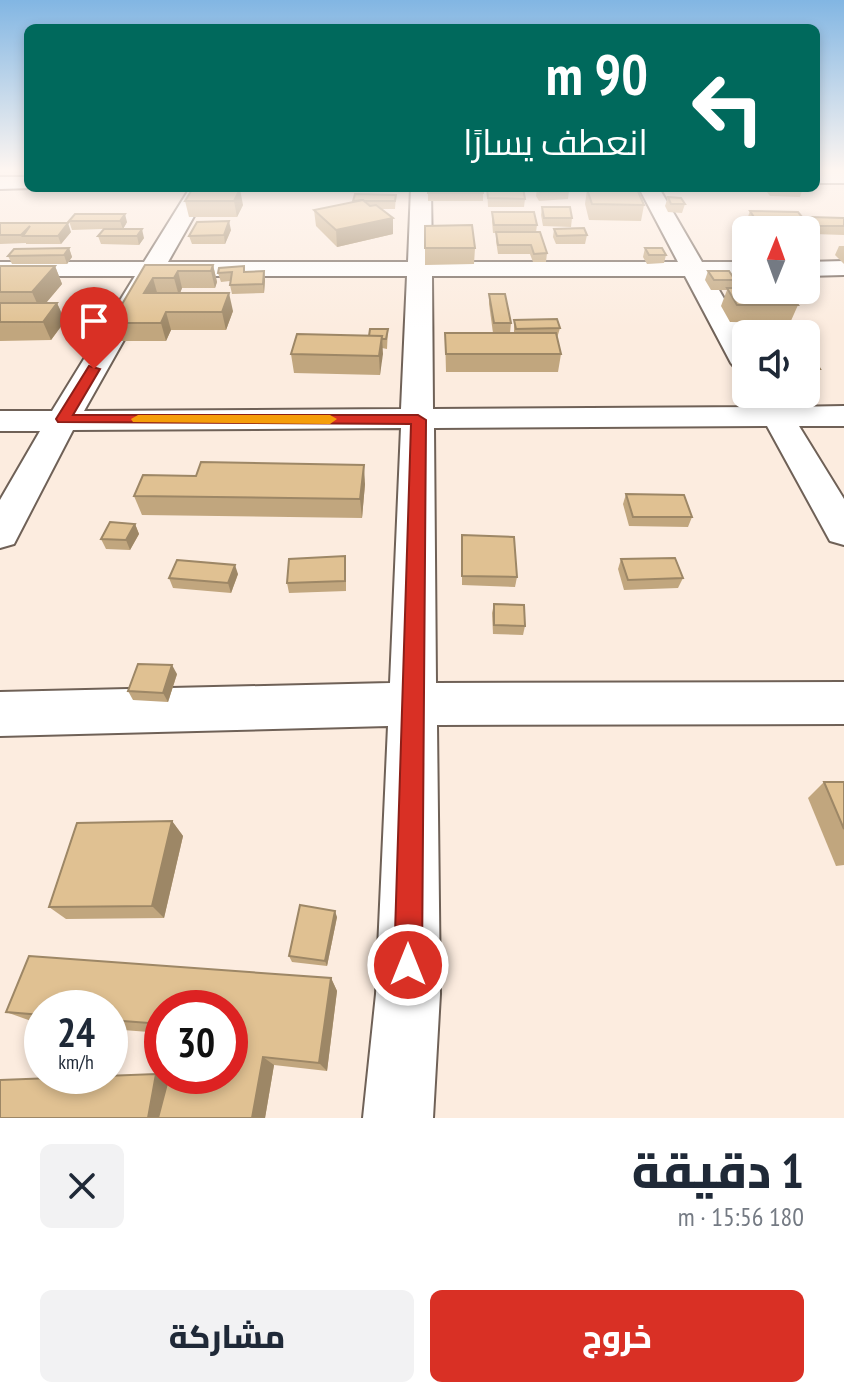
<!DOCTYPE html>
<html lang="ar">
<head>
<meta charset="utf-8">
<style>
  :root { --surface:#fff; --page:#f2f2f3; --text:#1f2937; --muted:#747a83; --accent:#d93025 }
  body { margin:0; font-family:"PT Sans Narrow",Cairo,sans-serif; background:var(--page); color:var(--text); direction:rtl; height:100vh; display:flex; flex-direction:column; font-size:30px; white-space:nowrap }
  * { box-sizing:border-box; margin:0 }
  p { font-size:26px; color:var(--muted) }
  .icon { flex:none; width:44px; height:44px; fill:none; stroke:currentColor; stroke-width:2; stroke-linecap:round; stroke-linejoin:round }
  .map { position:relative; height:1118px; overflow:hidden; direction:ltr }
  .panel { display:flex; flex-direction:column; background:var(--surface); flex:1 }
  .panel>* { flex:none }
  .top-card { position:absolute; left:24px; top:24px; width:796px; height:168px; border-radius:12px; box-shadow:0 4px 12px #0003; direction:rtl; background:#00695c; color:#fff; overflow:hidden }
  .needle { width:52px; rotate:1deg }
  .fabs { position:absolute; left:732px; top:216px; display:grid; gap:16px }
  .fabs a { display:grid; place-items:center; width:88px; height:88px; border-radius:12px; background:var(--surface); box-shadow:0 4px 12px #0003; font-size:40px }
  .speed { position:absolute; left:24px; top:990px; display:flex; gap:16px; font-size:40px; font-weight:700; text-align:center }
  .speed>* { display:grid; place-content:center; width:104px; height:104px; border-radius:50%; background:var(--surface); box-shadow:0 4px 12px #0003; line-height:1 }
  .speed small { font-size:20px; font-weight:400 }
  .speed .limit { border:12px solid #d22; background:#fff; color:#111 }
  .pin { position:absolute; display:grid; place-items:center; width:68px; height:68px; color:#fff; margin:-82px -34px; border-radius:50% 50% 50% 0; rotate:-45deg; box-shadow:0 0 8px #0007 }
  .pin .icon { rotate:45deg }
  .me { position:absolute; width:88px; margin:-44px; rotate:0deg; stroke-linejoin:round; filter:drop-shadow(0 0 6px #0008) }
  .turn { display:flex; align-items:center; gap:28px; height:168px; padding:0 40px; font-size:36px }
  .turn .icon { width:104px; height:104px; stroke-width:2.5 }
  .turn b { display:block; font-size:56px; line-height:68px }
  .round { display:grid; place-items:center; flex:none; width:84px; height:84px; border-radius:12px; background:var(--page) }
  .summary { display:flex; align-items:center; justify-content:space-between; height:136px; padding:0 40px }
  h1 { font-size:48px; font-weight:800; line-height:60px }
  .action { display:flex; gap:16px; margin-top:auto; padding:16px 40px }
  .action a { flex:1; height:92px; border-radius:12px; background:var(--accent); color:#fff; font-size:32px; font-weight:800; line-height:92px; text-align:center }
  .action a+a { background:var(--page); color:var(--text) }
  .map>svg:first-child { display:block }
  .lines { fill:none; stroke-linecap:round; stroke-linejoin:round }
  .minor-casing { stroke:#6f6157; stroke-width:4 }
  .minor { fill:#fff; fill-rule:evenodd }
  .wall { fill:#c1a67e }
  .shaded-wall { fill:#9d8766 }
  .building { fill:#e0c192; stroke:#9d8766; stroke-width:2 }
  .route { fill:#d93025; stroke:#8d1f18; stroke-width:2 }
  .slow { fill:#f59e0b }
</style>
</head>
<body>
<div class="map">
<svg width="844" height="1118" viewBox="0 0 844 1118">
  <rect width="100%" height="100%" fill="#fcecdf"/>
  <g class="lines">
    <defs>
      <g id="minor">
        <rect x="816" y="171" width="28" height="12"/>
        <polygon points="0,177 28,177 28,188 32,188 0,189"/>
        <path d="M190 188H210L168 262H408L411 188H431L432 262H678L639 188H659L702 262H746V276H711L746 337V372L736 369 731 363 685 276H432L433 409 756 407 750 397 752 394H780L788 407 844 406V426H799L844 499V545L830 541 767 426 434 428 436 683 844 682V724L437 725 440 994 433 1118H363L376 994 388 726 0 736V692L390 683 401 428 73 430 14 544 0 548V500L40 431H0V411H52L135 276H0V262H144ZM160 276H407L401 409 84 411Z"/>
        <polygon points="844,261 844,275 806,276 806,262"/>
      </g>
    </defs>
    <use href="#minor" class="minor-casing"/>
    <use href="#minor" class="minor"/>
  </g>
  <g class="wall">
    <polygon points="319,188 334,188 333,192 320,192"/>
    <polygon points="428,188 483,193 483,201 428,201"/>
    <polygon points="487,188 525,199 524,207 488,207"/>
    <polygon points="537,188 569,191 568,199 539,201 536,196"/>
    <polygon points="764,188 803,188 800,197 770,196"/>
    <polygon points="211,189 243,205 237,217 189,217 185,201"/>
    <polygon points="587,189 644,205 641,221 589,220 585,204"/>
    <polygon points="396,195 395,209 382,209 393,218 393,234 337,247 316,226 314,210"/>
    <polygon points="668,197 685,204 682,213 668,212 665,206"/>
    <polygon points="542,207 572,218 571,227 543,226 541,215"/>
    <polygon points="750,211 808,223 810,217 844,218 844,235 814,234 811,231 806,244 806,230 746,230 744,228"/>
    <polygon points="492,212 537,225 536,232 547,253 546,262 533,262 530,254 498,254 496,241 496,233 493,233 492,221"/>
    <polygon points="75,214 127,222 123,229 144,238 139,245 101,244 98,236 103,229 72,230 69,221"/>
    <polygon points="0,223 71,232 61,244 26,244 26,243 0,244"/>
    <polygon points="425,226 475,248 474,264 425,265"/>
    <polygon points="554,229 587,235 585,244 556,244 553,237"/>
    <polygon points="231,230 225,244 192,244 189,236"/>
    <polygon points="839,246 844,246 844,264 835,255"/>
    <polygon points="69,248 72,257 67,264 12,264 8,256"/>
    <polygon points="645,248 666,255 664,263 647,264 643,257"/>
    <polygon points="145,265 213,265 217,282 215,288 182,288 180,293 233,311 226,330 171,330 166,341 118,341 111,323"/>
    <polygon points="0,266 55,266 62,284 46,303 57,303 65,321 51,340 0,341"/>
    <polygon points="244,266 245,272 264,271 265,280 264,293 232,294 230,285 230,281 221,282 218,273"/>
    <polygon points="708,271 735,280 732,288 798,305 790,323 730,322 721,306 727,290 711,290 705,280"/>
    <polygon points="489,294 511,323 510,333 493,333 489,304"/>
    <polygon points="514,320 560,328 557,338 561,354 558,372 446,372 445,333 514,333"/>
    <polygon points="388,329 387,349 382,348 380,375 294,373 291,354 369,336"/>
    <polygon points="806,348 820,369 816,379 806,379"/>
    <polygon points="196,476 365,484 362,518 142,515 134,496"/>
    <polygon points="626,494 692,517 688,527 629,526 623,504"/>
    <polygon points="135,524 139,534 130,550 106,549 101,539"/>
    <polygon points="462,545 517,577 515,587 462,585"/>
    <polygon points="621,559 683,578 678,588 624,590 618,569"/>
    <polygon points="346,566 346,591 289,593 287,583"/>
    <polygon points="238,574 231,593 173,588 169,578"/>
    <polygon points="494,604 525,626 523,635 493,634 492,613"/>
    <polygon points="177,674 168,702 133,700 128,691"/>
    <polygon points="824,782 844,782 844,865 836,866 808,798"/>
    <polygon points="172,821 183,836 164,918 66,919 49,907"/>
    <polygon points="337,917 327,966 292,962 289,956"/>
    <polygon points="29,956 331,978 337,991 327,1071 274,1065 265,1118 0,1118 0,1080 156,1074 168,1079 169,1076 230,1076 230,1008 162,1008 162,1033 110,1029 110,1008 42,1008 42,1023 34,1022 6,1012"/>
  </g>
  <g class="shaded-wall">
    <polygon points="240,189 243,205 237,217 234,201"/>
    <polygon points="125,214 127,222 123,229 120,221"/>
    <polygon points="393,218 393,234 337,247 336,230"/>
    <polygon points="229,221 231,230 225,244 224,235"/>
    <polygon points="68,223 71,232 61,244 58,236"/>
    <polygon points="142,229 144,238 139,245 137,236"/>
    <polygon points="69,248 72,257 67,264 64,255"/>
    <polygon points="213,265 217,282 215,288 211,271"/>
    <polygon points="55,266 62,284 40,310 32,292"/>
    <polygon points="178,271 182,288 179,296 174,278"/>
    <polygon points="264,271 265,280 264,293 263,284"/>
    <polygon points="153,278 158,296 144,293"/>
    <polygon points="229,293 233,311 226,330 222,312"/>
    <polygon points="57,303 65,321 51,340 43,322"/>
    <polygon points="166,312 171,330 166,341 161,323"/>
    <polygon points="382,336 383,354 380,375 379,356"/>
    <polygon points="364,465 365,484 362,518 360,499"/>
    <polygon points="135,524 139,534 130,550 126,540"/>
    <polygon points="235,565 238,574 231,593 228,583"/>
    <polygon points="172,665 177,674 168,702 163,693"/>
    <polygon points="172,821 183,836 164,918 152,906"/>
    <polygon points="335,911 337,917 327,966 325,961"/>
    <polygon points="331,978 337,991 327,1071 319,1063"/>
    <polygon points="263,1057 274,1065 265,1118 252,1118"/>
    <polygon points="156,1074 169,1079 163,1118 148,1118"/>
  </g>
  <g class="building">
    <polygon points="193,188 209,188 209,189 240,189 234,201 185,201"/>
    <rect x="428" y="188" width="55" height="5"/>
    <polygon points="487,188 523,188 525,199 488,198"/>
    <polygon points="537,188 567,188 569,191 540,192"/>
    <polygon points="587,189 637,189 644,205 592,204"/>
    <polygon points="355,194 396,195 395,201 364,201 363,200 353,201"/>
    <polygon points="668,197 681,198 685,204 671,204"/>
    <polygon points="363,200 370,206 376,205 393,218 336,230 314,210"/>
    <polygon points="542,207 570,207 572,218 544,218"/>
    <polygon points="750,211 798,212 812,229 761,228"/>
    <polygon points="492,212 534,212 537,225 494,225"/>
    <polygon points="75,214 125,214 120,221 69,221"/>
    <polygon points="810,217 844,218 844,226 818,226"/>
    <polygon points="229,221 224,235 189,236 197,222"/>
    <polygon points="0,223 68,223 58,236 23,236 30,226 21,235 0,235"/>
    <polygon points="472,225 475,248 425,248 425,226"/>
    <polygon points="584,228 587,235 557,236 554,229"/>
    <polygon points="104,229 142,229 137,236 98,236"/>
    <polygon points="496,232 540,232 547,253 534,254 531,245 498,245"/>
    <polygon points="69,248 64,255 8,256 14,249"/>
    <polygon points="645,248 662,248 666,255 649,255"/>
    <polygon points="145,265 213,265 211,271 178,271 174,278 153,278 144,293 229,293 222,312 166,312 161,323 111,323"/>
    <polygon points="0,266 55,266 32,292 0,292"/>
    <polygon points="244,266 244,272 264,271 263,284 230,285 232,272 218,273 219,268"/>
    <polygon points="708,271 729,271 735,280 714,280"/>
    <polygon points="727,288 746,288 746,290 787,290 798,305 737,305"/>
    <polygon points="489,294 505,294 511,323 494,323"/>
    <polygon points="0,303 57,303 43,322 0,322"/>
    <polygon points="557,319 560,328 516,329 514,320"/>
    <polygon points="370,329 388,329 386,339 381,339 382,336 369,336"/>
    <polygon points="445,333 556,333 561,354 446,354"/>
    <polygon points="297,334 382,336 379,356 291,354"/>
    <polygon points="806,348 807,348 820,369 806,369"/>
    <polygon points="201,462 364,465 360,499 134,496 143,475 196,476"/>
    <polygon points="626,494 684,495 692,517 633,517"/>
    <polygon points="110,522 135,524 126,540 101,539"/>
    <polygon points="462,535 514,537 517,577 462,576"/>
    <polygon points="345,556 345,581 287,583 289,559"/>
    <polygon points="675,558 683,578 628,580 621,559"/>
    <polygon points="177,560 235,565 228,583 169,578"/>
    <polygon points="494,604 524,605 525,626 494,625"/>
    <polygon points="138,664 172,665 163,693 128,691"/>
    <polygon points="824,782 844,782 844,829"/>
    <polygon points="172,821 152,906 49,907 77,823"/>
    <polygon points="300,905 335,911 325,961 289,956"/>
    <polygon points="29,956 331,978 319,1063 263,1057 252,1118 158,1118 169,1076 230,1076 230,1008 162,1008 162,1024 110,1020 110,1008 42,1008 42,1015 6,1012"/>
    <polygon points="156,1074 148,1118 0,1118 0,1080"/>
  </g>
  <linearGradient id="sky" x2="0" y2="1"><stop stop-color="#82b6e3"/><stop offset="0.52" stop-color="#fef6f1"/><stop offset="1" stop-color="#fef6f1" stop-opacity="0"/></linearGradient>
  <rect width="844" height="328" fill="url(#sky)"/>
  <polygon class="route" points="89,366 100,369 73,415 418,415 426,420 422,965 418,974 408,979 399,974 394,965 411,424 58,422 56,419"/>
  <polygon class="slow" points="138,415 330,415 337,419 330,424 133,422 131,419"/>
</svg>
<div class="fabs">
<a><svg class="needle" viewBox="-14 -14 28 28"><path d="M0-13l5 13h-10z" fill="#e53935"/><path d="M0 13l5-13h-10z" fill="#747a83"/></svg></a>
<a><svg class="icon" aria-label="sound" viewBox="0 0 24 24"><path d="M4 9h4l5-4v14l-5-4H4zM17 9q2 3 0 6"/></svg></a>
</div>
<div class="speed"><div>24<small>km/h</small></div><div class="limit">30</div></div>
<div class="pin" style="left:94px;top:369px;background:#d93025"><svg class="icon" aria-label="arrive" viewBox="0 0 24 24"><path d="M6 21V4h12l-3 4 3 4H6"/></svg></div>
<svg class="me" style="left:408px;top:965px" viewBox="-20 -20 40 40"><circle r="17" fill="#d93025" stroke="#fff" stroke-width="3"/><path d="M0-11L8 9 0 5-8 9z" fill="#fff"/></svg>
<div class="top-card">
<div class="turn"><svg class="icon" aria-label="left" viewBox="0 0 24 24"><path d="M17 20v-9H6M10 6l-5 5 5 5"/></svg><div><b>90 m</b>انعطف يسارًا</div></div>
</div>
</div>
<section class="panel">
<div class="summary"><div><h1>1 دقيقة</h1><p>180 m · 15:56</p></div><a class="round"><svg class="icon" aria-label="close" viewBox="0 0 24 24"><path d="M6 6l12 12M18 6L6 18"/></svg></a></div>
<div class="action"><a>خروج</a><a>مشاركة</a></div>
</section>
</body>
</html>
